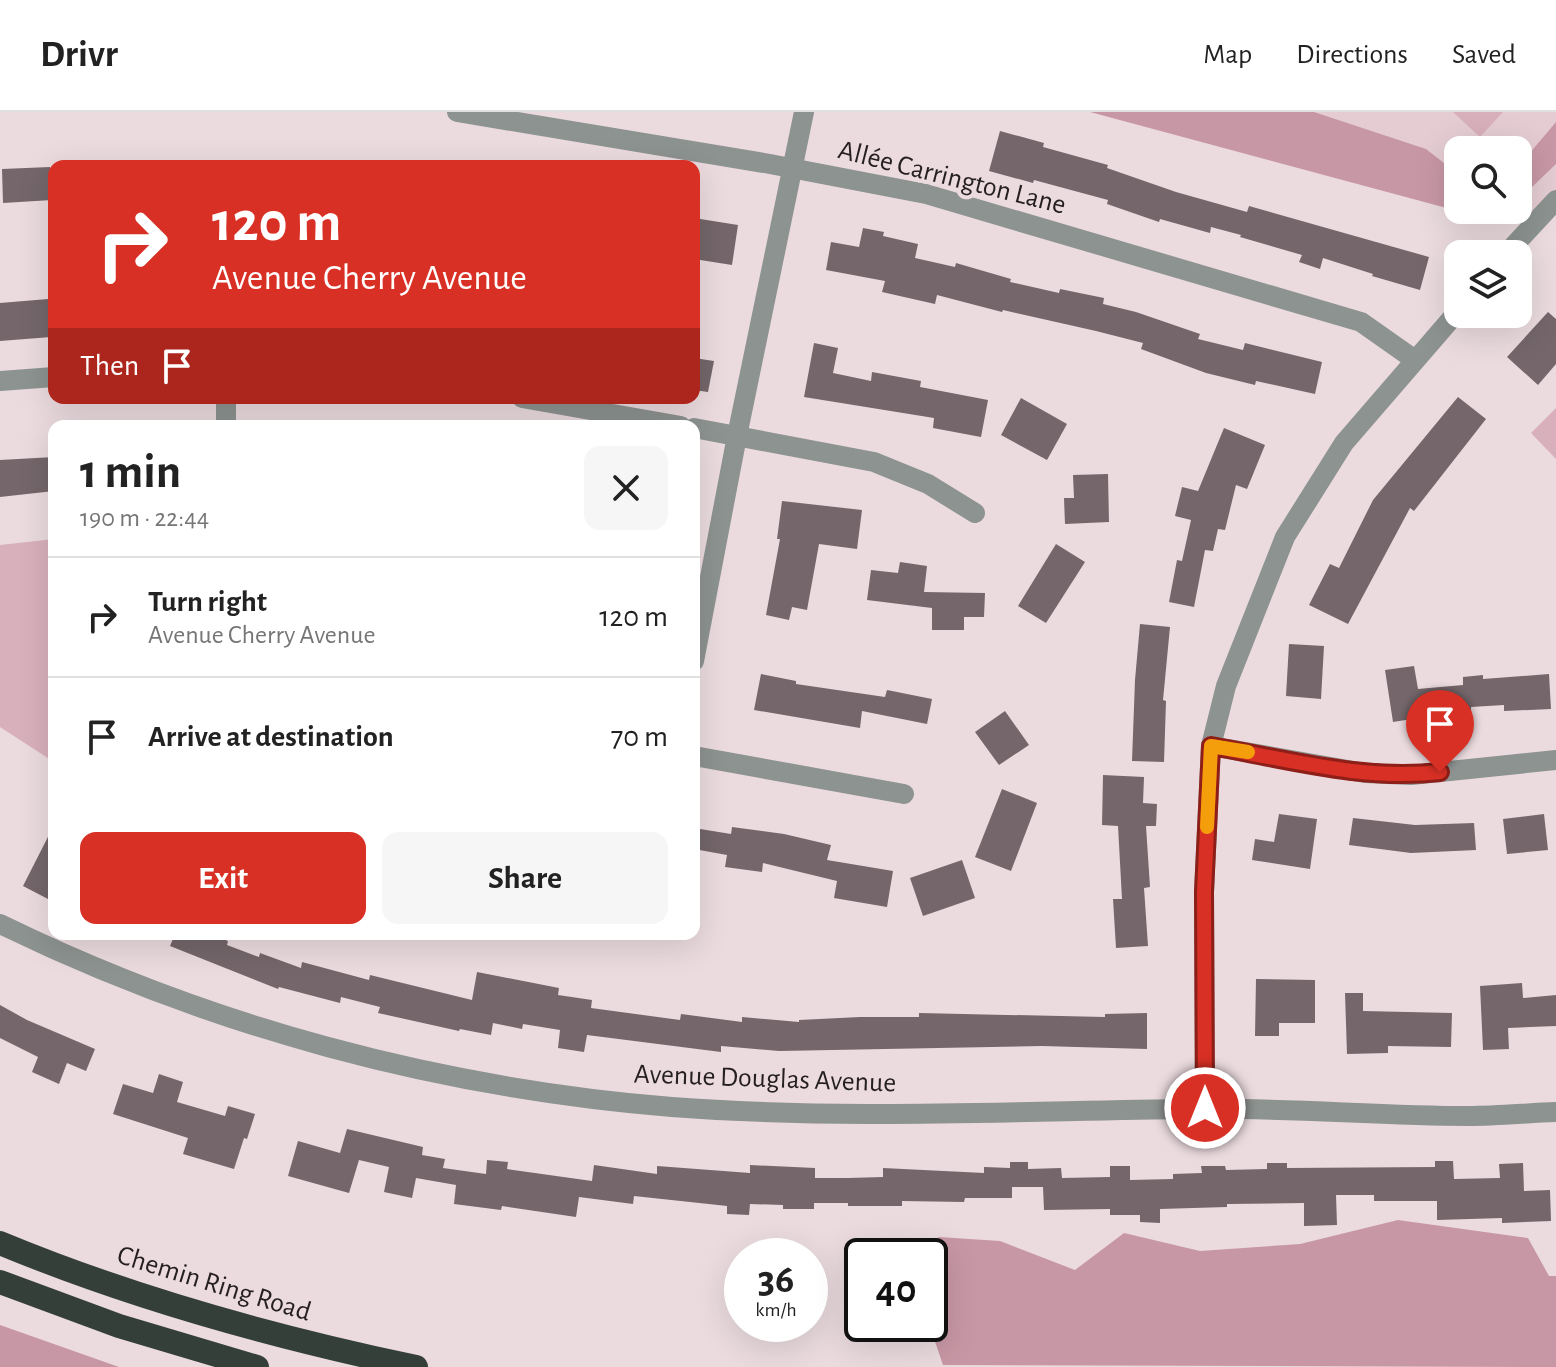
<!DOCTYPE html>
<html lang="en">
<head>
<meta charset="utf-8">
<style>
  :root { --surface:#fff; --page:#f6f6f6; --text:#222; --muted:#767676; --line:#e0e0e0; --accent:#d93025 }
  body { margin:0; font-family:"Alegreya Sans",sans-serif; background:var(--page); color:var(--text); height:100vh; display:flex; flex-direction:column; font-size:30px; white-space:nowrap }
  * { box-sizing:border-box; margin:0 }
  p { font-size:26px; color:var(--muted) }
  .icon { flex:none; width:44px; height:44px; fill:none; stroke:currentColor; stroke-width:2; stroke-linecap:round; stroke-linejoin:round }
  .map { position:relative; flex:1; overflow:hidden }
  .panel { position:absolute; left:48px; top:308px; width:652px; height:520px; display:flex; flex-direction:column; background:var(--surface); border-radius:16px; box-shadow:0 8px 32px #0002 }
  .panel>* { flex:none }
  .banner { position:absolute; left:48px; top:48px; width:652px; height:244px; border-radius:16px; box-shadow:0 8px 32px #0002; background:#d93025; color:#fff; overflow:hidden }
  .buttons { position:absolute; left:1444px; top:24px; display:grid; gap:16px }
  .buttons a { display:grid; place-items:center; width:88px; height:88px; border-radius:16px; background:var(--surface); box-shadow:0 8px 32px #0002; font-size:40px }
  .speed { position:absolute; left:724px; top:1126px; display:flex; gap:16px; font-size:40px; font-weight:700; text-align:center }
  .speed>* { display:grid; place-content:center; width:104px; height:104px; border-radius:50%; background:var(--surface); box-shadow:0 8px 32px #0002; line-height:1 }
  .speed small { font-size:20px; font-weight:400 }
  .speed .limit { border:4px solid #111; border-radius:12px; background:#fff; color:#111 }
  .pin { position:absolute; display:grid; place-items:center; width:68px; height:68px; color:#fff; margin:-82px -34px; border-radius:50% 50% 50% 0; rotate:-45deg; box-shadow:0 0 8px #0007 }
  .pin .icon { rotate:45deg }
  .me { position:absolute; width:88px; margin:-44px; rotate:0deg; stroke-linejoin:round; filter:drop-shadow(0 0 6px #0008) }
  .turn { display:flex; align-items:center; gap:28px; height:168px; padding:0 32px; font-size:36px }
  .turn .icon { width:104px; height:104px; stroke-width:2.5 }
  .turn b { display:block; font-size:56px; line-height:68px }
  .then { display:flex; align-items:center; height:76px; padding:0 32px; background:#0003; gap:16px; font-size:30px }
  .round { display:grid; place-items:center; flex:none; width:84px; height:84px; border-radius:16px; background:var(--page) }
  .head { display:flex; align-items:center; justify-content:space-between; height:136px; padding:0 32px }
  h1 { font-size:48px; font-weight:600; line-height:60px }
  .cta { display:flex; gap:16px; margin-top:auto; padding:16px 32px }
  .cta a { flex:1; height:92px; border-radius:16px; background:var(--accent); color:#fff; font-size:32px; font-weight:600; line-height:92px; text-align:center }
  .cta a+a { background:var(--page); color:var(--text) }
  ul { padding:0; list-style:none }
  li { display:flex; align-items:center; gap:24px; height:120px; padding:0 32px; border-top:2px solid var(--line) }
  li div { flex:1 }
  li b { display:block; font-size:30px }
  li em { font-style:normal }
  header { display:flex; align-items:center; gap:48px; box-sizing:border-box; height:112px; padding:0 40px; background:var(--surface); border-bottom:2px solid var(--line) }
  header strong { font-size:38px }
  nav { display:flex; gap:44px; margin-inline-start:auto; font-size:28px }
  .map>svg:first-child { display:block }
  .built { fill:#e5ccd3 }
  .green { fill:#d8b0bb }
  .forest { fill:#c897a5 }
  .building { fill:#74666a }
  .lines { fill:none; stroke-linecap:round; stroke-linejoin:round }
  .minor { stroke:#8d9390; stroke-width:20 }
  .highway { stroke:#333f38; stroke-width:24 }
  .route-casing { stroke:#8d1f18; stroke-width:20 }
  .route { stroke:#d93025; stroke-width:14 }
  .slow { stroke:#f59e0b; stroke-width:14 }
  .labels { text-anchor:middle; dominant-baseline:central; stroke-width:8; stroke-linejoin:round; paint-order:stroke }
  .street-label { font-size:28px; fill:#251f21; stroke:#ebdbdf }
</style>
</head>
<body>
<header>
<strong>Drivr</strong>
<nav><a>Map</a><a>Directions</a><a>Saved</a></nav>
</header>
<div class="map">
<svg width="1556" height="1255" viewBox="0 0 1556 1255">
  <rect width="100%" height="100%" fill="#ebdbdf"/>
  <polygon class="built" points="1209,0 1556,0 1556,88 1531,113 1512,98 1518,98 1518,38 1458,38 1458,69"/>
  <g class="green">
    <polygon points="1453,0 1503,0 1480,25"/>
    <polygon points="1556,296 1556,347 1531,321"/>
    <polygon points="54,427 54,650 0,615 0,433"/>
  </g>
  <g class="forest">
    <polygon points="1090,0 1314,0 1426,37 1458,62 1458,98 1505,98 1480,105"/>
    <polygon points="1556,10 1556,52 1532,75 1522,50"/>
    <polygon points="1398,1108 1528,1126 1549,1164 1556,1164 1556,1255 943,1253 929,1212 930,1144 907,1144 939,1125 1000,1129 1075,1158 1124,1121 1200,1139 1300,1132"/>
    <polygon points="0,1213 119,1255 0,1255"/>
  </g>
  <g class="building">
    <polygon points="1000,19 1044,31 1043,35 1108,53 1107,56 1176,80 1247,100 1249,94 1429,145 1420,178 1372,164 1373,162 1323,146 1320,157 1299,150 1302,143 1240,125 1241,123 1211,115 1210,121 1160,107 1159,110 1107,92 1108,88 1034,68 1033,71 989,59"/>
    <polygon points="50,55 52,88 3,91 2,57"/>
    <polygon points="694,106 738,113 732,153 694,147"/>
    <polygon points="863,116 884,120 883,124 918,132 915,146 955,155 956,151 1011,167 1010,170 1059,181 1060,177 1104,186 1103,192 1136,200 1200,222 1198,227 1243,238 1245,231 1322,250 1315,282 1256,269 1255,273 1206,261 1141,237 1143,231 1096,219 1003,198 1002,200 937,183 935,192 882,180 885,169 826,158 831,130 859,135"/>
    <polygon points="48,187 51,225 0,229 0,191"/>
    <polygon points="1548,200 1556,207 1556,252 1538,273 1507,245"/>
    <polygon points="814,231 838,236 833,261 871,269 872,260 921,269 920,275 988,288 981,325 933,316 934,306 804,285"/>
    <polygon points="694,246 714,249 708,280 694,278"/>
    <polygon points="1458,285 1486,307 1414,399 1410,396 1348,512 1309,493 1330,452 1339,456 1373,388"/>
    <polygon points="1021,286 1067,312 1047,348 1001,323"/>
    <polygon points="1224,316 1265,333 1247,377 1236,373 1225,418 1218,417 1213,439 1205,438 1194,495 1169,490 1177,448 1182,449 1191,408 1175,404 1182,375 1198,379"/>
    <polygon points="54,345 54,379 0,385 0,348"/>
    <polygon points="1108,362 1109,410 1065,412 1064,386 1074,386 1073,363"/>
    <polygon points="782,389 862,398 857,437 819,432 807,498 792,495 789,508 766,503 780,427 777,427"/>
    <polygon points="1056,432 1085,450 1046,511 1018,494"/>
    <polygon points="900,450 927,454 924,480 985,481 984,505 964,505 964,518 932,518 932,496 867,488 871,458 898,461"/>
    <polygon points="1140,512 1170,515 1163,588 1166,589 1164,650 1132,649 1135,568"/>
    <polygon points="1289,532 1324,534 1321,587 1286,584"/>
    <polygon points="1414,554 1418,577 1463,573 1463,565 1483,563 1483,567 1549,562 1551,597 1504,599 1504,593 1471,595 1471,601 1443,604 1443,602 1393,610 1385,558"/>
    <polygon points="761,562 796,569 796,572 885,585 887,578 932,587 927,612 862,599 860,616 754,598"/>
    <polygon points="1005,599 1029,633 999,653 975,620"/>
    <polygon points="1103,663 1144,665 1143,691 1157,692 1156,714 1146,714 1150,775 1144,776 1148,834 1116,836 1113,787 1122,787 1118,714 1102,713"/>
    <polygon points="1002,677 1037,691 1011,759 975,745"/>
    <polygon points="1279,702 1317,707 1310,757 1252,748 1255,727 1274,730"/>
    <polygon points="1544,702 1548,738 1507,742 1503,707"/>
    <polygon points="1353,706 1415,713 1474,711 1476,738 1411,741 1349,733"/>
    <polygon points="54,713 54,774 48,787 23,774"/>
    <polygon points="732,715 784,722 831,733 827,748 893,759 887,795 834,786 837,769 763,751 762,760 725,755 727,743 694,737 694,716 731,722"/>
    <polygon points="962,748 975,786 923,804 910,766"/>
    <polygon points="175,822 211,822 228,829 227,833 259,845 260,841 301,856 302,850 369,868 370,863 472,888 477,860 559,876 558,883 592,888 591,896 680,908 681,902 742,910 742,905 799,910 799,908 860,905 919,905 919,901 1105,905 1105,902 1147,901 1147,937 1042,934 779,939 721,934 721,940 587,923 584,940 558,936 560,918 523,912 522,917 493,911 491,923 460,917 459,919 378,901 380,895 341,885 340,891 279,875 278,877 170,834"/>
    <polygon points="1256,867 1315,868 1315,911 1279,911 1279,924 1255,924"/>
    <polygon points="1522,871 1523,886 1556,883 1556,914 1508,916 1509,937 1483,938 1480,874"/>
    <polygon points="1345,881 1363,881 1363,899 1452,901 1451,935 1388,934 1388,941 1347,942"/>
    <polygon points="0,893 27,908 95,937 86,959 67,951 59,972 32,960 38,945 0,926"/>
    <polygon points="159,962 183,970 177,990 225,1004 228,994 255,1002 247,1027 244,1026 234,1057 183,1042 188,1026 113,1002 123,972 153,981"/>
    <polygon points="347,1017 423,1035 422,1043 445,1047 443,1056 486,1062 487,1048 508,1050 507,1057 592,1069 594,1053 657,1062 657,1054 750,1061 750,1053 815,1056 815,1066 848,1066 883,1065 883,1056 984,1061 984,1055 1010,1056 1010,1050 1028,1050 1028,1057 1061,1056 1062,1066 1110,1065 1110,1054 1130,1054 1130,1068 1173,1067 1173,1062 1202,1061 1201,1054 1225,1054 1226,1058 1267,1057 1267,1051 1287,1051 1287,1056 1435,1055 1435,1049 1453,1049 1454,1067 1500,1066 1499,1052 1523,1051 1524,1079 1550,1078 1551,1109 1502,1111 1502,1106 1437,1108 1437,1089 1374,1089 1374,1083 1336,1083 1337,1113 1304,1114 1304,1091 1227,1092 1227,1095 1160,1097 1160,1111 1140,1110 1140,1103 1110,1103 1110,1097 1044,1098 1043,1075 1012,1075 1012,1086 965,1086 964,1090 902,1089 902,1094 848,1094 848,1091 814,1091 814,1097 783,1097 783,1093 750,1092 749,1103 727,1102 727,1094 718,1093 634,1084 633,1092 579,1085 576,1105 502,1094 501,1098 454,1092 456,1073 416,1066 412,1086 384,1080 389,1055 359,1048 349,1081 288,1064 298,1029 340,1041"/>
  </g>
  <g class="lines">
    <g class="minor">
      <polyline points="457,0 770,52 926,82 1361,210 1415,248"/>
      <polyline points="1506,142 1556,88"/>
      <polyline points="0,269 54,265"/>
      <polyline points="522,286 681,314"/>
      <polyline points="226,314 226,286"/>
      <polyline points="694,316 874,350 928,372 975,401"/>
      <polyline points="694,549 737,324 804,0"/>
      <polyline points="1211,634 1365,661 1411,663 1556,648"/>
      <polyline points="694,644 904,682"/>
      <path d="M0 812C211 915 439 976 672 995 842 1008 1019 999 1190 997 1283 995 1376 1004 1468 1004 1498 1004 1527 1001 1556 1000"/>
      <polyline points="1205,996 1204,780 1211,634 1226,574 1285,425 1344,331 1458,199"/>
    </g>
    <g class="highway">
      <path d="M0 1131C135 1187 273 1225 416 1255"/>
      <polyline points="0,1170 119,1214 257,1255"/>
    </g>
  </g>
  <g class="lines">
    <defs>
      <path id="route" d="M1205 996 1204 780 1211 634C1286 647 1364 669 1440 660"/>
    </defs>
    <use href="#route" class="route-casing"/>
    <use href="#route" class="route"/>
    <polyline class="slow" points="1207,715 1211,634 1248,640"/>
  </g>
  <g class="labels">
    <g class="street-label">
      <text transform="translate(952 66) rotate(14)">Allée Carrington Lane</text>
      <text transform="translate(765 967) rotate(2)">Avenue Douglas Avenue</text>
      <text transform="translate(214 1172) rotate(17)">Chemin Ring Road</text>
    </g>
  </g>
</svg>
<div class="buttons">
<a><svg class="icon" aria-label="search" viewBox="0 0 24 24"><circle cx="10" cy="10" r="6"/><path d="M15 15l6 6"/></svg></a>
<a><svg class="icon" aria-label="layers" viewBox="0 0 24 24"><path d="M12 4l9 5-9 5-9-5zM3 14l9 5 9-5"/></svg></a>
</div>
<div class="speed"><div>36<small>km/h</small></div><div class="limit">40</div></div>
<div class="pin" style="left:1440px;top:660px;background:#d93025"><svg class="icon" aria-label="arrive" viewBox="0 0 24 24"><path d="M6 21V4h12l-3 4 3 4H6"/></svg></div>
<svg class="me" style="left:1205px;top:996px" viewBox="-20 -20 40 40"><circle r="17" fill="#d93025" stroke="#fff" stroke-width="3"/><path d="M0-11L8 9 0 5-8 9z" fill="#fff"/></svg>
<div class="banner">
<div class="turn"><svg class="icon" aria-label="right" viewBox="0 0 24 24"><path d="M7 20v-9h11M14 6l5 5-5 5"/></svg><div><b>120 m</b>Avenue Cherry Avenue</div></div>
<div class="then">Then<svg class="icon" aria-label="arrive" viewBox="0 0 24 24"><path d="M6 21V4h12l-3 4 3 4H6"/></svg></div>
</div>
<section class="panel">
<div class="head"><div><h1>1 min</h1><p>190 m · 22:44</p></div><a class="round"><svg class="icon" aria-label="close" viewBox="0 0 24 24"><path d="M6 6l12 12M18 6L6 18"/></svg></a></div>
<ul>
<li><svg class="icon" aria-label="right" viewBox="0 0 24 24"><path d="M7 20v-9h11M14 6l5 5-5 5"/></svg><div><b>Turn right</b><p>Avenue Cherry Avenue</p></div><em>120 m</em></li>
<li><svg class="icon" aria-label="arrive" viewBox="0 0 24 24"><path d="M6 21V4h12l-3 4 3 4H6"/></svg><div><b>Arrive at destination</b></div><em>70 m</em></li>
</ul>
<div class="cta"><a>Exit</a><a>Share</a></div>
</section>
</div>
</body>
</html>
